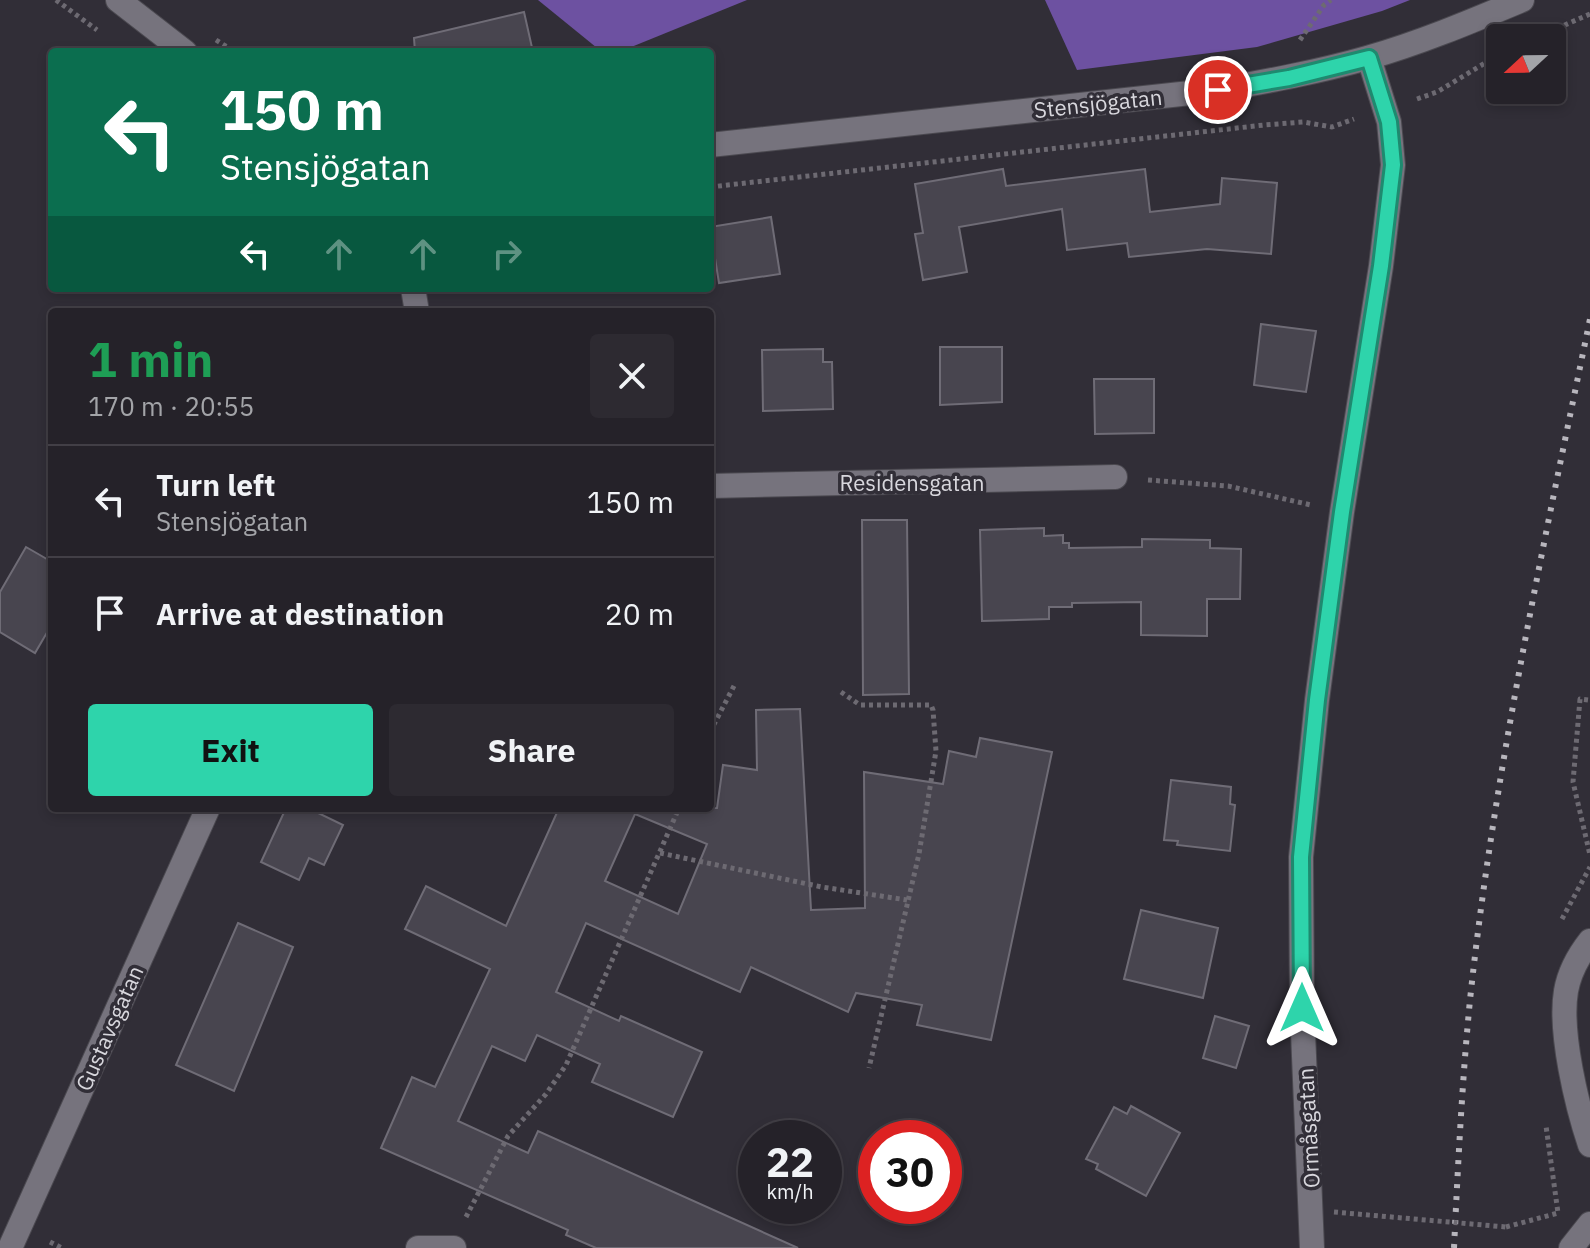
<!DOCTYPE html>
<html lang="en">
<head>
<meta charset="utf-8">
<style>
  :root { --surface:#252229; --page:#2d2a31; --text:#f1f3f6; --muted:#a3a4a8; --line:#423f46; --accent:#2ed4ab }
  body { margin:0; font-family:"IBM Plex Sans",sans-serif; background:var(--page); color:var(--text); height:100vh; display:flex; flex-direction:column; font-size:30px; white-space:nowrap }
  * { box-sizing:border-box; margin:0 }
  p { font-size:26px; color:var(--muted) }
  .icon { flex:none; width:44px; height:44px; fill:none; stroke:currentColor; stroke-width:2; stroke-linecap:round; stroke-linejoin:round }
  .map { position:relative; flex:1; overflow:hidden }
  .details { position:absolute; left:48px; top:308px; width:666px; height:504px; display:flex; flex-direction:column; background:var(--surface); border-radius:8px; box-shadow:0 4px 12px #0003,0 0 0 2px var(--line) }
  .details>* { flex:none }
  .top-card { position:absolute; left:48px; top:48px; width:666px; height:244px; border-radius:8px; box-shadow:0 4px 12px #0003,0 0 0 2px var(--line); background:#0b6e4f; color:#fff; overflow:hidden }
  .needle { width:52px; rotate:248deg }
  .buttons { position:absolute; left:1486px; top:24px; display:grid; gap:16px }
  .buttons a { display:grid; place-items:center; width:80px; height:80px; border-radius:8px; background:var(--surface); box-shadow:0 4px 12px #0003,0 0 0 2px var(--line); font-size:40px }
  .speed { position:absolute; left:738px; top:1120px; display:flex; gap:16px; font-size:40px; font-weight:700; text-align:center }
  .speed>* { display:grid; place-content:center; width:104px; height:104px; border-radius:50%; background:var(--surface); box-shadow:0 4px 12px #0003,0 0 0 2px var(--line); line-height:1 }
  .speed small { font-size:20px; font-weight:400 }
  .speed .limit { border:12px solid #d22; background:#fff; color:#111 }
  .pin { position:absolute; display:grid; place-items:center; width:68px; height:68px; color:#fff; margin:-34px; border:4px solid #fff; border-radius:50%; box-shadow:0 2px 8px #0007 }
  .me { position:absolute; width:88px; margin:-44px; rotate:0deg; stroke-linejoin:round; filter:drop-shadow(0 0 6px #0008) }
  .turn { display:flex; align-items:center; gap:28px; height:168px; padding:0 40px; font-size:36px }
  .turn .icon { width:104px; height:104px; stroke-width:2.5 }
  .turn b { display:block; font-size:56px; line-height:68px }
  .lanes { display:flex; align-items:center; height:76px; padding:0 40px; background:#0003; justify-content:center; gap:40px; direction:ltr }
  .lanes .off { opacity:.35 }
  .round { display:grid; place-items:center; flex:none; width:84px; height:84px; border-radius:8px; background:var(--page) }
  .summary { display:flex; align-items:center; justify-content:space-between; height:136px; padding:0 40px }
  h1 { font-size:48px; font-weight:700; line-height:60px; color:#1e9e55 }
  .cta { display:flex; gap:16px; margin-top:auto; padding:16px 40px }
  .cta a { flex:1; height:92px; border-radius:8px; background:var(--accent); color:#111; font-size:32px; font-weight:700; line-height:92px; text-align:center }
  .cta a+a { background:var(--page); color:var(--text) }
  ul { padding:0; list-style:none }
  li { display:flex; align-items:center; gap:24px; height:112px; padding:0 40px; border-top:2px solid var(--line) }
  li div { flex:1 }
  li b { display:block; font-size:30px }
  li em { font-style:normal }
  .map>svg:first-child { display:block }
  .forest { fill:#6d51a1 }
  .building { fill:#48454f; stroke:#6f6c76; stroke-width:2; fill-rule:evenodd }
  .lines { fill:none; stroke-linecap:round; stroke-linejoin:round }
  .minor-casing { stroke:#4b4950; stroke-width:26 }
  .path { stroke:#6d6a72; stroke-width:5; stroke-dasharray:4 4; stroke-linecap:butt }
  .minor { stroke:#76737d; stroke-width:24 }
  .rail { stroke:#b8b6bd; stroke-width:6; stroke-dasharray:4 8; stroke-linecap:butt }
  .path-bridge { stroke:#6d6a72; stroke-width:5; stroke-dasharray:4 4; stroke-linecap:butt }
  .route-casing { stroke:#1e8a6f; stroke-width:20 }
  .route { stroke:#2ed4ab; stroke-width:14 }
  .labels { text-anchor:middle; dominant-baseline:central; stroke-width:7; stroke-linejoin:round; paint-order:stroke }
  .street-label { font-size:22px; fill:#d8d7dd; stroke:#312e37 }
</style>
</head>
<body>
<div class="map">
<svg width="1590" height="1248" viewBox="0 0 1590 1248">
  <rect width="100%" height="100%" fill="#312e37"/>
  <g class="forest">
    <polygon points="538,0 747,0 619,52 602,52"/>
    <polygon points="1045,0 1410,0 1382,11 1257,47 1077,70"/>
  </g>
  <g class="building">
    <polygon points="524,12 533,52 415,52 414,38"/>
    <polygon points="1003,169 1006,186 1145,169 1150,212 1220,204 1222,178 1277,183 1271,254 1207,249 1129,257 1127,243 1067,250 1062,209 959,227 967,272 923,280 915,234 923,233 915,184"/>
    <polygon points="771,217 780,274 719,283 710,227"/>
    <polygon points="1261,324 1316,331 1306,392 1254,385"/>
    <polygon points="940,347 1002,347 1002,402 940,405"/>
    <polygon points="823,349 823,362 832,362 833,409 763,411 762,350"/>
    <polygon points="1094,379 1154,379 1154,433 1095,434"/>
    <polygon points="862,520 907,520 909,694 863,695"/>
    <polygon points="1044,528 1044,536 1063,535 1063,543 1069,543 1069,548 1142,547 1142,539 1210,540 1210,548 1241,549 1240,599 1207,599 1207,636 1141,635 1141,602 1072,603 1072,607 1049,607 1049,619 982,621 980,530"/>
    <polygon points="26,547 52,562 52,624 35,653 0,632 0,592"/>
    <path d="M800 709 811 910 865 908 864 772 943 784 949 751 976 757 980 738 1052 752 991 1040 917 1025 922 1005 856 993 848 1012 751 967 740 992 586 923 556 992 619 1021 621 1016 702 1052 673 1117 592 1082 600 1064 537 1035 525 1061 492 1046 458 1121 528 1153 538 1131 798 1248H596L566 1235 568 1230 381 1148 412 1077 435 1087 490 969 405 929 426 886 506 926 559 808H717L723 765 757 770 756 710ZM635 814 707 844 678 914 605 881Z"/>
    <polygon points="1171,780 1231,787 1230,804 1235,805 1230,851 1177,845 1178,841 1164,840"/>
    <polygon points="286,808 308,808 343,825 324,865 309,858 299,880 261,862"/>
    <polygon points="1141,910 1218,928 1203,998 1124,979"/>
    <polygon points="238,923 293,947 234,1091 176,1065"/>
    <polygon points="1215,1016 1249,1026 1236,1068 1203,1058"/>
    <polygon points="1131,1106 1180,1133 1146,1196 1096,1169 1098,1164 1086,1159 1114,1107 1127,1114"/>
  </g>
  <g class="lines">
    <defs>
      <g id="minor">
        <polyline points="118,0 185,52"/>
        <path d="M710 145 1218 90C1268 81 1318 72 1367 58 1420 43 1472 21 1522 0"/>
        <polyline points="413,288 417,312"/>
        <polyline points="710,486 1115,477"/>
        <path d="M1590 941C1579 955 1569 974 1566 991 1559 1032 1577 1106 1590 1145"/>
        <polyline points="10,1248 208,808"/>
        <polyline points="418,1248 454,1248"/>
        <polyline points="1312,1248 1302,1008 1301,857 1317,700 1342,512 1381,266 1393,165 1389,122 1369,58"/>
        <polyline points="1571,1248 1590,1224"/>
      </g>
    </defs>
    <use href="#minor" class="minor-casing"/>
    <g class="path">
      <polyline points="56,0 97,30"/>
      <polyline points="1535,38 1590,14"/>
      <polyline points="216,40 235,52"/>
      <polyline points="1300,40 1324,5 1331,0"/>
      <polyline points="1417,99 1437,92 1500,54"/>
      <polyline points="710,187 1264,125 1303,122 1332,127 1354,119"/>
      <polyline points="1148,480 1228,486 1311,505"/>
      <polyline points="841,692 860,705 931,705 933,710 936,751 919,854 869,1068"/>
      <polyline points="1588,700 1580,699 1573,782 1590,855"/>
      <polyline points="710,732 735,684"/>
      <polyline points="660,853 822,887 907,900"/>
      <polyline points="1562,919 1590,867"/>
      <polyline points="466,1217 508,1136 546,1094 566,1065 679,808"/>
      <polyline points="1506,1227 1558,1213 1546,1126"/>
      <polyline points="50,1242 62,1248"/>
    </g>
    <use href="#minor" class="minor"/>
    <path class="rail" d="M1454 1248C1458 1165 1462 1082 1470 1000 1494 773 1544 542 1590 319"/>
    <polyline class="path-bridge" points="1334,1212 1506,1227"/>
  </g>
  <g class="lines">
    <defs>
      <polyline id="route" points="1218,90 1289,78 1369,58 1389,122 1393,165 1381,266 1342,512 1317,700 1301,857 1302,1008"/>
    </defs>
    <use href="#route" class="route-casing"/>
    <use href="#route" class="route"/>
  </g>
  <g class="labels">
    <g class="street-label">
      <text transform="translate(1098 103) rotate(-6)">Stensjögatan</text>
      <text x="912" y="482">Residensgatan</text>
      <text transform="translate(109 1028) rotate(-66)">Gustavsgatan</text>
      <text transform="translate(1308 1128) rotate(-93)">Ormåsgatan</text>
    </g>
  </g>
</svg>
<div class="buttons">
<a><svg class="needle" viewBox="-14 -14 28 28"><path d="M0-13l5 13h-10z" fill="#e53935"/><path d="M0 13l5-13h-10z" fill="#a3a4a8"/></svg></a>
</div>
<div class="speed"><div>22<small>km/h</small></div><div class="limit">30</div></div>
<div class="pin" style="left:1218px;top:90px;background:#d93025"><svg class="icon" aria-label="arrive" viewBox="0 0 24 24"><path d="M6 21V4h12l-3 4 3 4H6"/></svg></div>
<svg class="me" style="left:1302px;top:1008px" viewBox="-20 -20 40 40"><path d="M0-17L14 15 0 8-14 15z" fill="#2ed4ab" stroke="#fff" stroke-width="4"/></svg>
<div class="top-card">
<div class="turn"><svg class="icon" aria-label="left" viewBox="0 0 24 24"><path d="M17 20v-9H6M10 6l-5 5 5 5"/></svg><div><b>150 m</b>Stensjögatan</div></div>
<div class="lanes"><svg class="icon" aria-label="left" viewBox="0 0 24 24"><path d="M17 20v-9H6M10 6l-5 5 5 5"/></svg><svg class="icon off" aria-label="ahead" viewBox="0 0 24 24"><path d="M12 20V5M6 11l6-6 6 6"/></svg><svg class="icon off" aria-label="ahead" viewBox="0 0 24 24"><path d="M12 20V5M6 11l6-6 6 6"/></svg><svg class="icon off" aria-label="right" viewBox="0 0 24 24"><path d="M7 20v-9h11M14 6l5 5-5 5"/></svg></div>
</div>
<section class="details">
<div class="summary"><div><h1>1 min</h1><p>170 m · 20:55</p></div><a class="round"><svg class="icon" aria-label="close" viewBox="0 0 24 24"><path d="M6 6l12 12M18 6L6 18"/></svg></a></div>
<ul>
<li><svg class="icon" aria-label="left" viewBox="0 0 24 24"><path d="M17 20v-9H6M10 6l-5 5 5 5"/></svg><div><b>Turn left</b><p>Stensjögatan</p></div><em>150 m</em></li>
<li><svg class="icon" aria-label="arrive" viewBox="0 0 24 24"><path d="M6 21V4h12l-3 4 3 4H6"/></svg><div><b>Arrive at destination</b></div><em>20 m</em></li>
</ul>
<div class="cta"><a>Exit</a><a>Share</a></div>
</section>
</div>
</body>
</html>
